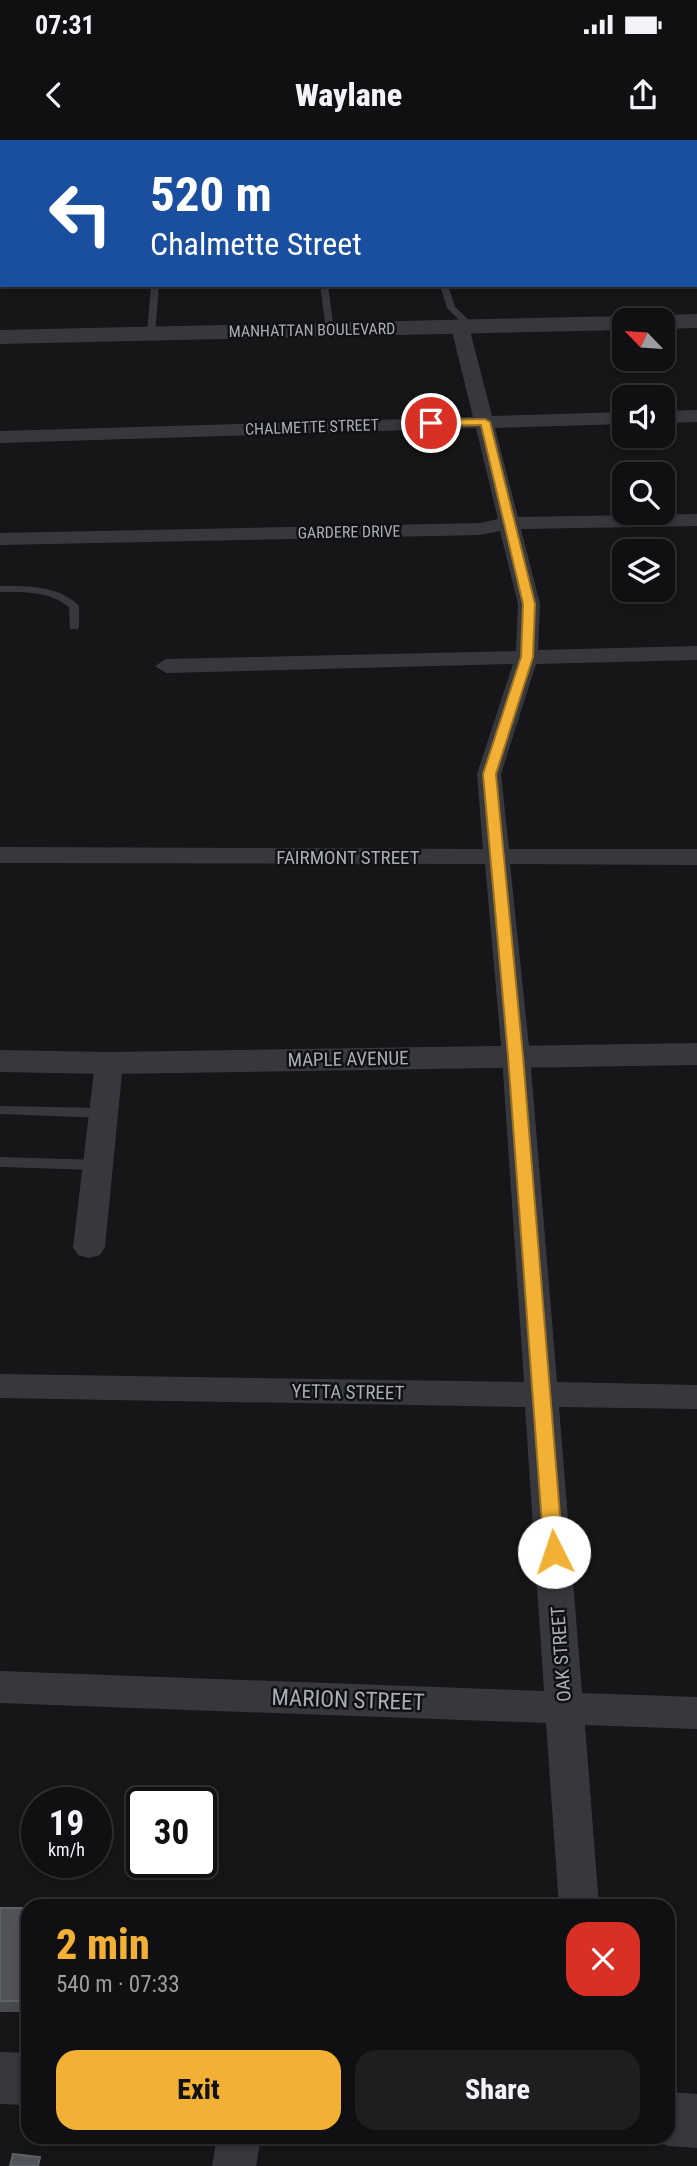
<!DOCTYPE html>
<html lang="en">
<head>
<meta charset="utf-8">
<style>
  :root { --surface:#101012; --page:#1e1e20; --text:#f1f3f6; --muted:#9c9d9f; --line:#303032; --accent:#f2b134 }
  body { margin:0; font-family:"Roboto Condensed",sans-serif; background:var(--page); color:var(--text); height:100vh; display:flex; flex-direction:column; font-size:26px; white-space:nowrap }
  * { box-sizing:border-box; margin:0 }
  p { font-size:23px; color:var(--muted) }
  .icon { flex:none; width:38px; height:38px; fill:none; stroke:currentColor; stroke-width:2; stroke-linecap:round; stroke-linejoin:round }
  .map { position:relative; flex:1; overflow:hidden }
  .panel { position:absolute; left:21px; top:1759px; width:654px; height:245px; display:flex; flex-direction:column; background:var(--surface); border-radius:21px; box-shadow:0 4px 10px #0003,0 0 0 2px var(--line) }
  .panel>* { flex:none }
  .guide { position:absolute; left:0px; top:0px; width:698px; height:147px; box-shadow:0 4px 10px #0003,0 0 0 2px var(--line); background:#1a4fa0; color:#fff; overflow:hidden }
  .needle { width:46px; rotate:295deg }
  .buttons { position:absolute; left:612px; top:168px; display:grid; gap:14px }
  .buttons a { display:grid; place-items:center; width:63px; height:63px; border-radius:14px; background:var(--surface); box-shadow:0 4px 10px #0003,0 0 0 2px var(--line); font-size:35px }
  .speed { position:absolute; left:21px; top:1647px; display:flex; gap:14px; font-size:35px; font-weight:700; text-align:center }
  .speed>* { display:grid; place-content:center; width:91px; height:91px; border-radius:50%; background:var(--surface); box-shadow:0 4px 10px #0003,0 0 0 2px var(--line); line-height:1 }
  .speed small { font-size:18px; font-weight:400 }
  .speed .limit { border:4px solid #111; border-radius:10px; background:#fff; color:#111 }
  .pin { position:absolute; display:grid; place-items:center; width:60px; height:60px; color:#fff; margin:-30px; border:4px solid #fff; border-radius:50%; box-shadow:0 2px 7px #0007 }
  .me { position:absolute; width:77px; margin:-38px; rotate:356deg; stroke-linejoin:round; filter:drop-shadow(0 0 5px #0008) }
  .turn { display:flex; align-items:center; gap:24px; height:147px; padding:0 35px; font-size:32px }
  .turn .icon { width:91px; height:91px; stroke-width:2.5 }
  .turn b { display:block; font-size:49px; line-height:60px }
  .round { display:grid; place-items:center; flex:none; width:74px; height:74px; border-radius:21px; background:var(--page) }
  .summary { display:flex; align-items:center; justify-content:space-between; height:119px; padding:0 35px }
  h1 { font-size:42px; font-weight:800; line-height:52px; color:var(--accent) }
  .action { display:flex; gap:14px; margin-top:auto; padding:14px 35px }
  .action a { flex:1; height:80px; border-radius:21px; background:var(--accent); color:#111; font-size:28px; font-weight:800; line-height:80px; text-align:center }
  .action a+a { background:var(--page); color:var(--text) }
  .status { display:flex; justify-content:space-between; align-items:center; height:49px; padding:0 35px; background:var(--surface); direction:ltr }
  .status svg { height:19px; fill:currentColor }
  header { display:flex; justify-content:space-between; align-items:center; height:91px; padding:0 35px; background:var(--surface); font-size:32px; font-weight:800 }
  .map>svg:first-child { display:block }
  .lines { fill:none; stroke-linecap:round; stroke-linejoin:round }
  .service { fill:#37383d; fill-rule:evenodd }
  .minor { fill:#37383d; fill-rule:evenodd }
  .tertiary { fill:#37383d; fill-rule:evenodd }
  .wall { fill:#47494d }
  .building { fill:#525359; stroke:#5f6168; stroke-width:2 }
  .route { fill:#f2b134; stroke:#9d7322; stroke-width:2 }
  .labels { text-anchor:middle; dominant-baseline:central; stroke-width:5; stroke-linejoin:round; paint-order:stroke }
  .far-street-label { font-size:16px; fill:#a8adb8; stroke:#111113 }
  .street-label { font-size:19px; fill:#a8adb8; stroke:#111113 }
  .near-street-label { font-size:23px; fill:#a8adb8; stroke:#111113 }
</style>
</head>
<body>
<div class="status"><b>07:31</b><svg viewBox="0 0 49 12"><path d="M0 12V9h3v3zM5 12V6h3v6zM10 12V3h3v9zM15 12V0h3v12zM26 1h20v11H26zM47 4h2v5h-2z"/></svg></div>
<header><svg class="icon" aria-label="back" viewBox="0 0 24 24"><path d="M15 5l-7 7 7 7"/></svg>Waylane<svg class="icon" aria-label="share" viewBox="0 0 24 24"><path d="M12 15V3M7 8l5-5 5 5M5 13v7h14v-7"/></svg></header>
<div class="map">
<svg width="697" height="2026" viewBox="0 0 697 2026">
  <rect width="100%" height="100%" fill="#161618"/>
  <g class="lines">
    <g class="service">
      <rect x="0" y="84" width="2" height="4"/>
      <rect x="0" y="97" width="2" height="4"/>
      <rect x="696" y="97" width="1" height="5"/>
      <polygon points="151,145 159,145 155,194 151,197 147,194"/>
      <polygon points="320,145 328,145 334,190 330,193 326,190"/>
      <polygon points="440,145 448,145 455,167 474,185 474,189 468,189 447,168"/>
      <path d="M0 446C27 446 59 445 79 466V487L78 489H70L69 467C49 451 24 452 0 452Z"/>
      <polygon points="0,966 104,968 111,973 104,978 0,974"/>
      <polygon points="0,1017 98,1020 105,1025 98,1030 0,1027"/>
    </g>
    <g class="minor">
      <polygon points="460,182 469,187 492,276 625,272 625,284 495,288 518,377 697,374 697,386 521,389 540,464 538,510 697,506 697,520 536,524 501,634 509,709 697,709 697,725 510,724 530,916 557,1242 697,1245 697,1269 559,1267 582,1553 697,1557 697,1589 585,1585 599,1766 559,1766 546,1583 0,1563 0,1531 544,1551 525,1267 0,1258 0,1234 524,1242 502,916 485,724 0,723 0,707 483,709 477,634 513,524 166,533 155,526 166,519 516,511 518,464 500,391 480,395 0,405 0,393 480,383 498,379 476,288 0,303 0,291 473,277 451,187"/>
      <polygon points="697,270 697,282 663,283 663,271"/>
      <polygon points="109,914 119,917 123,923 105,1107 100,1115 89,1118 78,1115 73,1107 95,923 99,917"/>
      <polygon points="217,1997 261,1997 256,2026 212,2026"/>
    </g>
    <g class="tertiary">
      <polygon points="697,174 697,188 663,189 663,180 653,180 663,175"/>
      <polygon points="625,176 634,180 625,180 625,190 0,204 0,190"/>
      <polygon points="697,903 697,925 109,934 0,932 0,910 109,912"/>
      <polygon points="0,1912 28,1913 28,1965 0,1964"/>
      <polygon points="668,1952 697,1954 697,2008 668,2006 649,1998 668,1997"/>
    </g>
  </g>
  <rect class="wall" x="0" y="1768" width="28" height="104"/>
  <g class="building">
    <rect x="0" y="1768" width="28" height="93"/>
    <polygon points="13,2014 40,2017 38,2026 10,2026"/>
  </g>
  <polygon class="route" points="485,279 490,282 535,464 533,517 496,634 523,916 563,1412 560,1417 547,1417 544,1412 508,916 483,634 521,517 523,464 481,285 431,286 426,283 431,280"/>
  <g class="labels">
    <g class="far-street-label">
      <text transform="translate(312 190) rotate(-1)">MANHATTAN BOULEVARD</text>
      <text transform="translate(312 287) rotate(-2)">CHALMETTE STREET</text>
      <text transform="translate(349 392) rotate(-1)">GARDERE DRIVE</text>
    </g>
    <g class="street-label">
      <text x="348" y="717">FAIRMONT STREET</text>
      <text transform="translate(348 919) rotate(-1)">MAPLE AVENUE</text>
      <text transform="translate(348 1252) rotate(1)">YETTA STREET</text>
      <text transform="translate(561 1514) rotate(-94)">OAK STREET</text>
    </g>
    <g class="near-street-label">
      <text transform="translate(348 1560) rotate(2)">MARION STREET</text>
    </g>
  </g>
</svg>
<div class="buttons">
<a><svg class="needle" viewBox="-14 -14 28 28"><path d="M0-13l5 13h-10z" fill="#e53935"/><path d="M0 13l5-13h-10z" fill="#9c9d9f"/></svg></a>
<a><svg class="icon" aria-label="sound" viewBox="0 0 24 24"><path d="M4 9h4l5-4v14l-5-4H4zM17 9q2 3 0 6"/></svg></a>
<a><svg class="icon" aria-label="search" viewBox="0 0 24 24"><circle cx="10" cy="10" r="6"/><path d="M15 15l6 6"/></svg></a>
<a><svg class="icon" aria-label="layers" viewBox="0 0 24 24"><path d="M12 4l9 5-9 5-9-5zM3 14l9 5 9-5"/></svg></a>
</div>
<div class="speed"><div>19<small>km/h</small></div><div class="limit">30</div></div>
<div class="pin" style="left:431px;top:283px;background:#d93025"><svg class="icon" aria-label="arrive" viewBox="0 0 24 24"><path d="M6 21V4h12l-3 4 3 4H6"/></svg></div>
<svg class="me" style="left:554px;top:1412px" viewBox="-20 -20 40 40"><circle r="19" fill="#fff"/><path d="M0-13L10 11 0 6-10 11z" fill="#f2b134"/></svg>
<div class="guide">
<div class="turn"><svg class="icon" aria-label="left" viewBox="0 0 24 24"><path d="M17 20v-9H6M10 6l-5 5 5 5"/></svg><div><b>520 m</b>Chalmette Street</div></div>
</div>
<section class="panel">
<div class="summary"><div><h1>2 min</h1><p>540 m · 07:33</p></div><a class="round" style="background:#d93025;color:#fff"><svg class="icon" aria-label="close" viewBox="0 0 24 24"><path d="M6 6l12 12M18 6L6 18"/></svg></a></div>
<div class="action"><a>Exit</a><a>Share</a></div>
</section>
</div>
</body>
</html>
